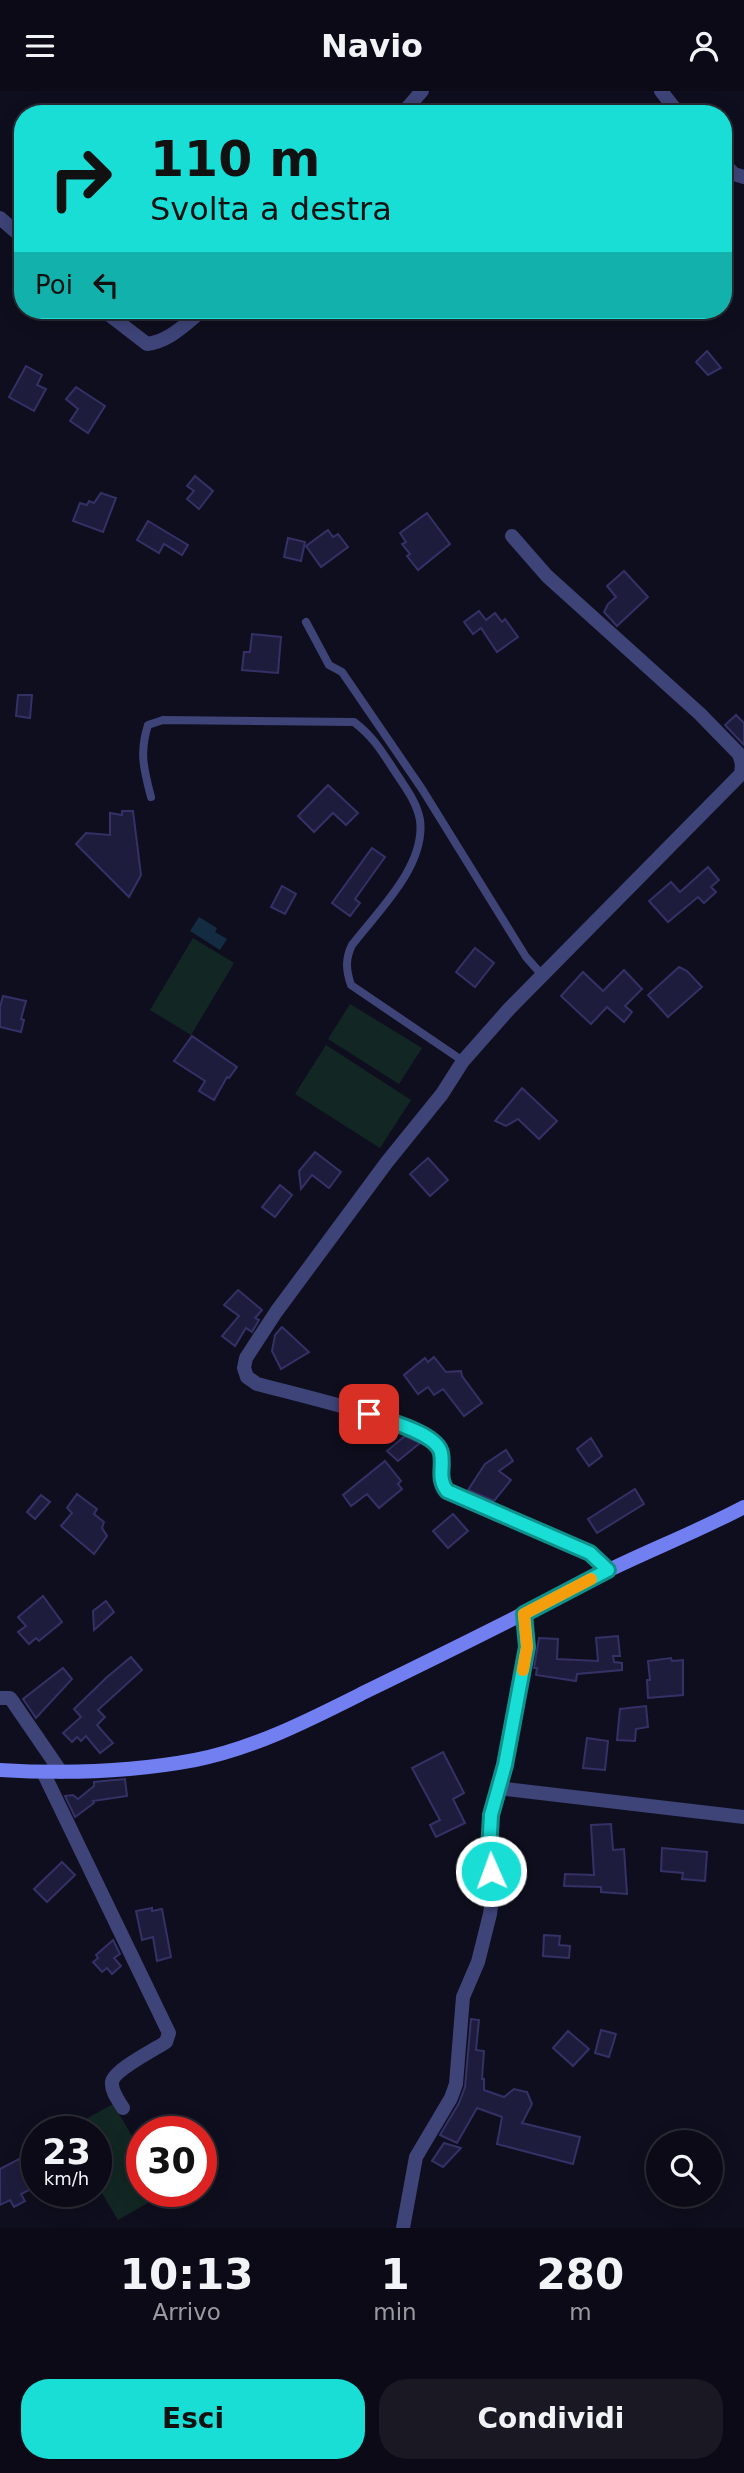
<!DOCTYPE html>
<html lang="it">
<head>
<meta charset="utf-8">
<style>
  :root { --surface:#0b0a16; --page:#191823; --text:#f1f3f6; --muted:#9a9aa1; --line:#2b2b35; --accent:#18ded6 }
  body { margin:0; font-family:"DejaVu Sans",sans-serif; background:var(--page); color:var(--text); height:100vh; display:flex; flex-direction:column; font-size:26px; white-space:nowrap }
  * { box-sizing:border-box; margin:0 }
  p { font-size:23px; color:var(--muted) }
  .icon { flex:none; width:38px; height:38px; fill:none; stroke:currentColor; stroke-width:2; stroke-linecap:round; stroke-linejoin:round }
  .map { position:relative; height:2137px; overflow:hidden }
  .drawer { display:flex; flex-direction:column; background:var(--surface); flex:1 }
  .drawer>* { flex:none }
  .guide { position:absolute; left:14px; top:14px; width:718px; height:214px; border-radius:28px; box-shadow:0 4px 18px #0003,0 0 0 2px var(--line); background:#18ded6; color:#111; overflow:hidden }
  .fabs { position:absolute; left:646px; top:2039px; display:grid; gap:14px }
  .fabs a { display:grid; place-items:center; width:77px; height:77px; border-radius:50%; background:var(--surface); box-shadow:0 4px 18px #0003,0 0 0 2px var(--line); font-size:35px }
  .speed { position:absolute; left:21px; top:2025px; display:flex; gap:14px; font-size:35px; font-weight:700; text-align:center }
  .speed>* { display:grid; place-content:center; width:91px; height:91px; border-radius:50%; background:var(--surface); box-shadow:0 4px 18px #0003,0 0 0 2px var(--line); line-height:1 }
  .speed small { font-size:18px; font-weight:400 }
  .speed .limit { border:10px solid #d22; background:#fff; color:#111 }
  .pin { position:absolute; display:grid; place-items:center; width:60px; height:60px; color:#fff; margin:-30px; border-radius:14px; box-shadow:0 4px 10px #0006 }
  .me { position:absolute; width:77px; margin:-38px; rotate:358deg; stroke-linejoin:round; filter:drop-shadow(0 0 5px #0008) }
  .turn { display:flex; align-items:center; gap:24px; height:147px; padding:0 21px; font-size:32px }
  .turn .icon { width:91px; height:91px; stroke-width:2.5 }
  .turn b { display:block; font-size:49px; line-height:60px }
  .then { display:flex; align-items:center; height:66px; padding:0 21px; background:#0003; gap:14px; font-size:26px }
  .eta { display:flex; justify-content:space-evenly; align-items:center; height:119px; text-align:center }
  .eta b { font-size:42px; font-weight:700; line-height:49px }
  .action { display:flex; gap:14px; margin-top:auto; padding:14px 21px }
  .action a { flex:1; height:80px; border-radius:28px; background:var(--accent); color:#111; font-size:28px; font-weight:700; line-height:80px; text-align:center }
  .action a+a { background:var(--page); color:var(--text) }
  header { display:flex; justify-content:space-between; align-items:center; height:91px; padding:0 21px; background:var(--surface); font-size:32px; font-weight:700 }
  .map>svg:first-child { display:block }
  .green { fill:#122723 }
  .water { fill:#132c42 }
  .building { fill:#1e1c3c; stroke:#343166; stroke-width:2 }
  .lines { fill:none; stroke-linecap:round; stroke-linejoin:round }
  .service { stroke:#3e4478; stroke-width:8 }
  .minor { stroke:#3e4478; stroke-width:14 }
  .secondary { stroke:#717ff0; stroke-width:14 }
  .route-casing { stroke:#10908b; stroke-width:18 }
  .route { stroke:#18ded6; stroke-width:12 }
  .slow { stroke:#f59e0b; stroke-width:12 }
</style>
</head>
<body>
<header><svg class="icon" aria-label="menu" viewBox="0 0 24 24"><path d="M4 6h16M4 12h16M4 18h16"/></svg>Navio<svg class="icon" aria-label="person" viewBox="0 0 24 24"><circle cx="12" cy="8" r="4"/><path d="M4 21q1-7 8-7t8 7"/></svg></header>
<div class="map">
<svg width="744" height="2137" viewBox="0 0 744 2137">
  <rect width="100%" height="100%" fill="#0f0e1e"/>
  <g class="green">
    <polygon points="193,847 234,872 191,944 150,919"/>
    <polygon points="350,913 422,957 399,993 328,948"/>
    <polygon points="326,954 411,1009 380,1057 295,1003"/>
    <polygon points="113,2013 142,2062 142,2100 164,2100 165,2102 118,2129 96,2092 96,2040 66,2039"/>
  </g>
  <polygon class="water" points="199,826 217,837 215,841 227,848 220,859 190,840"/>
  <g class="building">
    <polygon points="707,260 721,277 708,284 696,271"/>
    <polygon points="26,275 42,284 37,294 46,298 34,320 9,306"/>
    <polygon points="76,296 105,315 88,342 70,330 78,318 66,308"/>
    <polygon points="195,385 213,400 199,418 187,408 194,400 187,395"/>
    <polygon points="101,402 116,407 103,441 73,430 80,412 87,414 89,410 94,412"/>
    <polygon points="427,422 450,453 418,479 407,465 410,463 402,453 406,451 400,442"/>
    <polygon points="148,430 188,454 182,464 164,453 159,462 137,449"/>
    <polygon points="328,439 333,446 338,443 348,456 321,476 306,455"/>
    <polygon points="288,447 305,451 301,470 284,466"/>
    <polygon points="624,480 648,506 617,535 604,521 608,513 616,506 607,495"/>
    <polygon points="479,520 486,529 495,522 502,531 505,528 518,546 497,561 481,537 473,543 464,531"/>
    <polygon points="252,543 281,546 278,582 242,579 244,561 250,561"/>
    <polygon points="18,604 32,604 30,627 16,625"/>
    <polygon points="736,624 744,632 744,654 725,634"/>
    <polygon points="328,694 358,722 346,734 333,722 314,741 298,725"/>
    <polygon points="122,720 133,720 141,784 129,806 76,753 86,742 110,744 110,722 122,724"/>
    <polygon points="372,757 385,766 355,808 360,812 350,825 332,812"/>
    <polygon points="708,776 719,789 711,796 716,801 704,812 698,806 668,831 649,810 671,791 680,801"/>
    <polygon points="282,795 296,803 285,823 271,816"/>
    <polygon points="475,857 494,872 475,896 456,881"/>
    <polygon points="679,876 687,880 702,896 668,926 648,904"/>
    <polygon points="624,879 642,898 625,915 632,921 624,931 607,916 591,933 561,905 583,881 603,900"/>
    <polygon points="3,905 26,910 21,928 24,929 21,941 0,936 0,916"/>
    <polygon points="192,945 237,976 229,987 227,986 214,1009 199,1000 205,990 174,970"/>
    <polygon points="522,997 557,1030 539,1048 518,1028 506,1035 495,1030"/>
    <polygon points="315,1061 341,1081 329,1097 312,1084 301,1098 299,1080"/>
    <polygon points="428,1067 448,1089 430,1105 410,1083"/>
    <polygon points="280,1094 292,1104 275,1126 262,1116"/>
    <polygon points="238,1199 262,1219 255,1227 259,1229 252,1241 246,1237 235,1255 222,1245 239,1225 224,1214"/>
    <polygon points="282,1236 309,1261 281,1278 272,1260 275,1244"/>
    <polygon points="434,1266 446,1281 461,1280 462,1285 482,1312 464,1325 443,1298 434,1304 428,1296 418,1303 404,1284 425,1267 428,1271"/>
    <polygon points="405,1345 420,1352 398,1370 387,1360"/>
    <polygon points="591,1347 602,1365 589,1375 577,1358"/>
    <polygon points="506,1359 513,1370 499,1380 511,1389 494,1410 468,1399 485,1373"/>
    <polygon points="385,1370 401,1390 398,1393 402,1398 379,1417 367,1403 351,1415 343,1404"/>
    <polygon points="635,1398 644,1413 597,1442 588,1428"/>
    <polygon points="77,1403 97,1418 94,1423 104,1431 102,1437 107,1445 94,1463 61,1435 72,1422 67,1417"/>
    <polygon points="41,1404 50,1411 35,1428 27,1421"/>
    <polygon points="453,1423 468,1440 448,1457 433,1440"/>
    <polygon points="43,1505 62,1531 39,1550 36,1547 29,1553 18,1541 26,1535 18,1526"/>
    <polygon points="106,1510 114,1521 94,1539 93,1520"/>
    <polygon points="618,1545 620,1565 613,1565 614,1571 622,1572 622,1579 577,1583 576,1590 536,1584 537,1577 534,1577 539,1547 558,1548 557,1568 598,1570 596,1547"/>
    <polygon points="131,1566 142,1579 98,1619 105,1626 97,1634 113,1652 100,1662 86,1645 81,1650 77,1646 72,1651 63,1642 81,1626 74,1618 106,1587"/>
    <polygon points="671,1567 672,1570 683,1569 683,1604 648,1607 647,1589 650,1589 648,1570"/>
    <polygon points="63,1577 72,1588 36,1627 23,1608"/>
    <polygon points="646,1615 648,1636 636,1638 635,1650 617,1649 620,1618"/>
    <polygon points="587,1647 608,1650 605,1679 583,1677"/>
    <polygon points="443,1661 464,1702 453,1708 465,1732 436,1746 430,1734 440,1729 412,1677"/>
    <polygon points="125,1688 127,1705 93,1710 94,1712 75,1726 65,1705 73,1704 78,1708 94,1695 94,1691"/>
    <polygon points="611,1733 613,1759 624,1758 627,1803 601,1801 601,1796 564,1795 565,1783 594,1784 591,1734"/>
    <polygon points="662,1757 707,1761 705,1790 682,1788 683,1782 661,1780"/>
    <polygon points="62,1771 75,1784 47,1811 34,1798"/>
    <polygon points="152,1817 152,1820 162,1818 171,1866 157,1870 153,1846 142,1849 136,1820"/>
    <polygon points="544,1844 560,1845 559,1854 570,1855 569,1867 543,1865"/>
    <polygon points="113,1849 120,1863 114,1867 121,1875 112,1883 107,1877 102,1881 93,1871 98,1867 96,1864"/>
    <polygon points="471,1928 479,1929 476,1959 484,1960 482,1988 484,1988 484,1999 504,2006 514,1998 527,2001 532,2013 522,2032 580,2046 573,2073 497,2053 502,2026 477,2017 457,2052 440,2044 459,2012 465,1996"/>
    <polygon points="601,1939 616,1943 609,1966 595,1962"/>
    <polygon points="568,1940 589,1958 573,1975 553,1957"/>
    <polygon points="444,2052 461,2057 443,2076 432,2070"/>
    <polygon points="19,2068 33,2097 21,2103 25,2110 14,2116 10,2109 0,2114 0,2078"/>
  </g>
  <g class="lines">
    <g class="service">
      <polyline points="306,531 329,574 342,581 422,698 526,866 543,885"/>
      <path d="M151 706C144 679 139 662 148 634L163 629 354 631C376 648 383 663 398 685 407 699 417 712 420 729 426 775 378 820 352 854 345 868 346 879 351 894L463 970"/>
    </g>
    <g class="minor">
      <polyline points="661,0 679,23"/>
      <polyline points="402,23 422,0"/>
      <polyline points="723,72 734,83 744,86"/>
      <polyline points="0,127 23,147"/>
      <path d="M103 219 147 253C170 250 185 233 203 219"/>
      <path d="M512 445 547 485 700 623 739 663 742 673 741 683 509 918 463 970 442 1003 387 1071 276 1221 246 1267 244 1277 247 1286 257 1293C288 1301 424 1333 438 1353 448 1368 436 1385 447 1400L591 1462 608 1480"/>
      <polyline points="0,1607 10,1607 13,1611 61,1681"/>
      <path d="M43 1681 169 1942 166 1951C154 1959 114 1979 112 1991 111 2000 118 2009 123 2017"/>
      <polyline points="498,1697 744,1726"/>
      <polyline points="403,2137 416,2066 451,2007 456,1993 463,1906 478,1871 490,1823 493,1800 489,1760 491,1724 505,1674 520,1601 527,1556 524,1523"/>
    </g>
    <path class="secondary" d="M0 1679C65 1683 131 1681 195 1669 256 1657 313 1627 367 1600 439 1565 510 1530 581 1493 634 1465 691 1444 744 1416"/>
  </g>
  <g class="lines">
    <defs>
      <path id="route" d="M369 1323C387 1330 437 1342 441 1362 444 1376 437 1387 447 1400L590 1462 608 1479 524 1523 527 1556 505 1674 491 1724 489 1760 491 1780"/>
    </defs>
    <use href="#route" class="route-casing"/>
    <use href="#route" class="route"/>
    <polyline class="slow" points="523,1579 527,1556 524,1523 591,1488"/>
  </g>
</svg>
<div class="fabs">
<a><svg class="icon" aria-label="search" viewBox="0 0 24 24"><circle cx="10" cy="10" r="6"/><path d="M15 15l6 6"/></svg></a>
</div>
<div class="speed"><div>23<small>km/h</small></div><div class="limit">30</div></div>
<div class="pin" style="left:369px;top:1323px;background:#d93025"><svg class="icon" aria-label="arrive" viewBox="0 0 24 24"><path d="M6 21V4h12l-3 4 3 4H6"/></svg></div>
<svg class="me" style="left:491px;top:1780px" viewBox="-20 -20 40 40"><circle r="17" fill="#18ded6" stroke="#fff" stroke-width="3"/><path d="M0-11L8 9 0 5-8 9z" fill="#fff"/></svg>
<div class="guide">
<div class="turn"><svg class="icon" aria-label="right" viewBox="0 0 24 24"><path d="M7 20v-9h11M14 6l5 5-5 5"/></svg><div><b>110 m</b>Svolta a destra</div></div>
<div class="then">Poi<svg class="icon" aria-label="left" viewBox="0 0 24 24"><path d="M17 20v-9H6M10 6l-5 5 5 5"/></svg></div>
</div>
</div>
<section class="drawer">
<div class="eta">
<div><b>10:13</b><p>Arrivo</p></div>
<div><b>1</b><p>min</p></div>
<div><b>280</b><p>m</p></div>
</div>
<div class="action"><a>Esci</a><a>Condividi</a></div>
</section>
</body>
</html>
